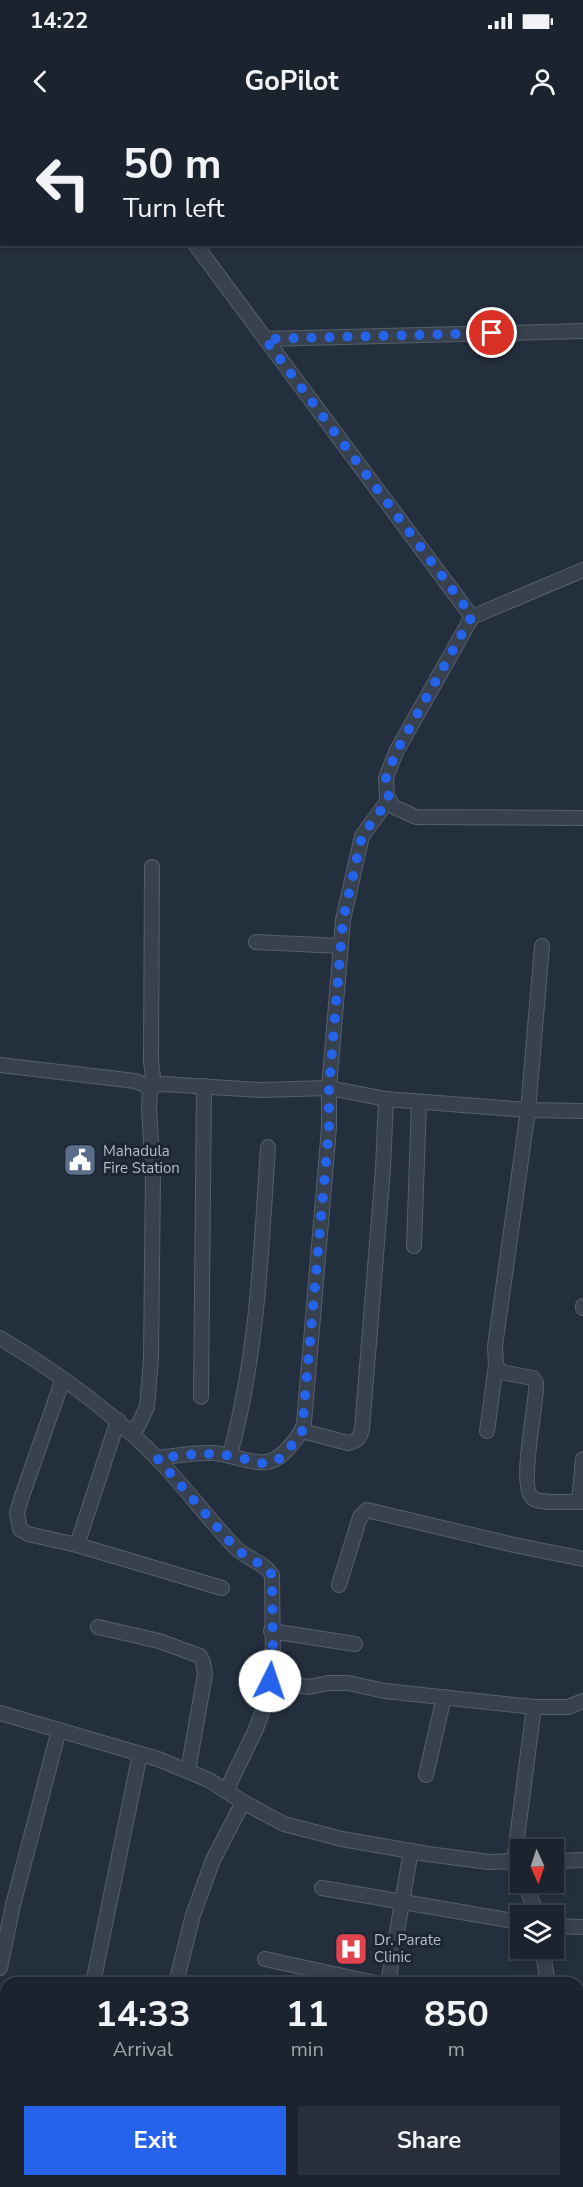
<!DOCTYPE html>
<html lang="en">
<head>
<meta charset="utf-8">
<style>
  :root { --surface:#1b232e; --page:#282f3a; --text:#f1f3f6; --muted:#a0a4aa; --line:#39404a; --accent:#2563eb }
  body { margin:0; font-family:"Nunito Sans",sans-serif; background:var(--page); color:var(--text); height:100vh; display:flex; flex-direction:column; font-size:22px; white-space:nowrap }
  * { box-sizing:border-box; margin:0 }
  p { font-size:20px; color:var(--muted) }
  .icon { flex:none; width:33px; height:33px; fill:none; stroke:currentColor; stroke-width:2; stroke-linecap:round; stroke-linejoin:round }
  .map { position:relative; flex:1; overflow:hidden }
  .drawer { position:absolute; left:0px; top:1857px; width:584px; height:210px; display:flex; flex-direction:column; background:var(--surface); border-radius:18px 18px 0 0; box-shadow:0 3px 9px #0003,0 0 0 2px var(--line) }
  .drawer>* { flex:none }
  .top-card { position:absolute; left:0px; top:0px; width:584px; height:126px; box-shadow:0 3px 9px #0003,0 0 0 2px var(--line); background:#1b232e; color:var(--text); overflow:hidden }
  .needle { width:39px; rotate:177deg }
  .buttons { position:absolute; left:510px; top:1719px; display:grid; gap:12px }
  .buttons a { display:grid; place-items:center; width:54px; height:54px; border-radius:0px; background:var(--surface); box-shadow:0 3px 9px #0003,0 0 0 2px var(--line); font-size:30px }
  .pin { position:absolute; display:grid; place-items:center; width:51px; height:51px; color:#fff; margin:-26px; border:3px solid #fff; border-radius:50%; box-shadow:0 2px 6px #0007 }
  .me { position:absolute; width:66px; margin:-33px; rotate:4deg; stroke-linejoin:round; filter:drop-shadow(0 0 4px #0008) }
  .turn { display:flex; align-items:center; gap:21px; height:126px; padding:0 24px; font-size:27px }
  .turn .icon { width:78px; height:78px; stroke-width:2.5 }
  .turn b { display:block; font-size:42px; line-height:51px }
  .eta { display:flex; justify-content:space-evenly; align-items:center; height:102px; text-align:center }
  .eta b { font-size:36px; font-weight:700; line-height:42px }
  .action { display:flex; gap:12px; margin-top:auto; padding:12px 24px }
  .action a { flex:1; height:69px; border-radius:0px; background:var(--accent); color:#fff; font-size:24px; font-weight:700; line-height:69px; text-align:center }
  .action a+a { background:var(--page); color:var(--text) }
  .status { display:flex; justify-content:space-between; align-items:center; height:42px; padding:0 30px; background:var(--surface); direction:ltr }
  .status svg { height:16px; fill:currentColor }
  header { display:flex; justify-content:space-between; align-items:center; height:78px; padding:0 24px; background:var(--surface); font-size:27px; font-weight:700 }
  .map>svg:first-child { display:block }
  .building { fill:#455162; stroke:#1f2835; stroke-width:1.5 }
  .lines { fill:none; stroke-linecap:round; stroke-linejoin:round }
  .minor-casing { stroke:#565f6c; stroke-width:16 }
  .minor { stroke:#38414e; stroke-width:14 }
  .route { stroke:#2563eb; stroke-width:10; stroke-dasharray:0 18 }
  .labels { text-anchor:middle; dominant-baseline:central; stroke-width:6; stroke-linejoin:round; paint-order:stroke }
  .poi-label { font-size:15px; fill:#b4bcc9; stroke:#1d2633; text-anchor:start }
</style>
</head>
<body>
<div class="status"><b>14:22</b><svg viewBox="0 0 49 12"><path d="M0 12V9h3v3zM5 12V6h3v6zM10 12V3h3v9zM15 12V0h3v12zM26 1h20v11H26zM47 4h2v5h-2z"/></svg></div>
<header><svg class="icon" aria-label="back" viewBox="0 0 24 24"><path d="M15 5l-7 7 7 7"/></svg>GoPilot<svg class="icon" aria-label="person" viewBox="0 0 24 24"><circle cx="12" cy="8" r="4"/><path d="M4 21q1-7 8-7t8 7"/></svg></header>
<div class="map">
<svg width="583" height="2067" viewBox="0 0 583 2067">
  <rect width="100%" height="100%" fill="#242f3e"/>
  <polygon class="building" points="348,1812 366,1817 358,1847 340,1843"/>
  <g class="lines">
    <defs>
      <g id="minor">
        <polyline points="119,0 120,2"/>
        <polyline points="262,0 266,2"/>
        <polyline points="175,2 179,0"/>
        <polyline points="530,2 531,0"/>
        <polyline points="195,124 472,497 396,632 386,658 387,677 394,687 416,697 583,698"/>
        <polyline points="265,219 583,211"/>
        <polyline points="472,497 583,450"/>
        <polyline points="152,747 151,941 154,966"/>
        <polyline points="256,822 341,826"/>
        <path d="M542 826 528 990 495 1226 496 1245 501 1252 533 1258 536 1263C538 1283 515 1374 536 1380 550 1384 568 1381 583 1382"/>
        <polyline points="0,945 135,961 145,965 150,971"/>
        <polyline points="414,1126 419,982"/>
        <polyline points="583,1188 583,1186"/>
        <path d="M0 1218C57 1252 111 1291 157 1338 185 1367 208 1399 236 1428 247 1439 264 1442 272 1455L273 1543 268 1576 256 1609 226 1671"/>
        <polyline points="63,1259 22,1376 17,1393 20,1409 28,1414 77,1425 222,1468"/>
        <polyline points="201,1277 204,966"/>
        <polyline points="128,1311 138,1306 147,1287 151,1239 153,1051 149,989 150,971 154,966 163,964 260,970 329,968 386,979 528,990 583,991"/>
        <path d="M302 1311 348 1323C357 1321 360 1318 362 1309L383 1049 386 979"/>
        <polyline points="487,1311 496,1245"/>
        <path d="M230 1335C258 1232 261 1132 268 1027"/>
        <path d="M157 1338C176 1336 193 1332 213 1333 244 1335 266 1357 290 1326 296 1319 302 1313 304 1303L329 1008V968L343 800 362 716 389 679"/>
        <polyline points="579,1382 583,1339"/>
        <polyline points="77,1425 118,1300"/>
        <polyline points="339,1465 360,1397 367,1390 514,1425 583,1439"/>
        <polyline points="98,1507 159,1521 200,1536 203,1542 205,1554 188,1651"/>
        <polyline points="271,1511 355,1524"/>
        <polyline points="270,1561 309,1567 328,1563 348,1563 385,1571 534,1587 514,1741 520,1741"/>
        <polyline points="534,1587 568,1587 583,1581"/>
        <polyline points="0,1593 158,1639 209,1660 243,1682 284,1704 342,1719 428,1734 489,1742 514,1741 520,1755"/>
        <polyline points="426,1655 444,1577"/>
        <polyline points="554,1741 583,1740"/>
        <polyline points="524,1762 538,1796"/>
        <polyline points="322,1768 520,1802"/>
        <polyline points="554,1806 583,1807"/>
        <polyline points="542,1828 548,1863"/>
        <polyline points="265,1839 375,1863"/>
        <polyline points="0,1848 13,1785 59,1610"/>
        <polyline points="93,1863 140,1634"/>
        <polyline points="176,1863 193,1795 213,1740 243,1682"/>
        <polyline points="388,1863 411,1731"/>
        <polyline points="578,1887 583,1887"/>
        <polyline points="578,1933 583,1933"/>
        <polyline points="578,2034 582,2067"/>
        <polyline points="225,2061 248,2063 292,2062 462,2067"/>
        <polyline points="59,2067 61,2061"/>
        <polyline points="129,2067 129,2061"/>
        <polyline points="193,2067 194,2061"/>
        <polyline points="497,2067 498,2061"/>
        <polyline points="518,2067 582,2064"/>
      </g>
    </defs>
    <use href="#minor" class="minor-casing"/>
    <use href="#minor" class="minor"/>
  </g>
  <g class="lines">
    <path class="route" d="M270 1561 273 1543 272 1455 268 1449 238 1431 157 1338C193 1335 209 1330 245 1339 254 1342 264 1345 273 1342 286 1337 294 1321 302 1311L329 1008V968L343 800 362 716 389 679 386 658 396 632 472 496 265 219 492 213"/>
  </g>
  <defs>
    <symbol id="civic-square" viewBox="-11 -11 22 22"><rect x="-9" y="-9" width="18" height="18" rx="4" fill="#5c6f8a" stroke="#1d2633"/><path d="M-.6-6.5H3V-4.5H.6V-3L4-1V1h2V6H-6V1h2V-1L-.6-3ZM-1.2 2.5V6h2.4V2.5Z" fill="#fff"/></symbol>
    <symbol id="hospital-square" viewBox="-11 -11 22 22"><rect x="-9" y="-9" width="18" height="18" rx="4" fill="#e0444e" stroke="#1d2633"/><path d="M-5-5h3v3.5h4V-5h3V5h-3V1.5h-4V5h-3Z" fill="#fff"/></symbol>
  </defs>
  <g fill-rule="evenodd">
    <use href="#civic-square" x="61" y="1021" width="38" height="38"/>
    <use href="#hospital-square" x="332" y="1810" width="38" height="38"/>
  </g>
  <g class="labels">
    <g class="poi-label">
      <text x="103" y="1031">Mahadula<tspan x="103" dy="17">Fire Station</tspan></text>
      <text x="374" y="1820">Dr. Parate<tspan x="374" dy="17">Clinic</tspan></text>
    </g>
  </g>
</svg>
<div class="buttons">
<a><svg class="needle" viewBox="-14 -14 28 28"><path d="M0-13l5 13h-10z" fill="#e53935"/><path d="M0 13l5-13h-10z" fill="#a0a4aa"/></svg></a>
<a><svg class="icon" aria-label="layers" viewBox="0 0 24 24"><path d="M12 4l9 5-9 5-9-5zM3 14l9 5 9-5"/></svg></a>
</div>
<div class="pin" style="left:492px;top:213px;background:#d93025"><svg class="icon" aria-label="arrive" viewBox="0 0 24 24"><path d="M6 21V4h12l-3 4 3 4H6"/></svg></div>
<svg class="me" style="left:270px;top:1561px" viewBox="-20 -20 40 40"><circle r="19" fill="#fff"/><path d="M0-13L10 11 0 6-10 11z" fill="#2563eb"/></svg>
<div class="top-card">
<div class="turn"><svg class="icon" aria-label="left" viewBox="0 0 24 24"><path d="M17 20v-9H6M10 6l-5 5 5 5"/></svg><div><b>50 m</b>Turn left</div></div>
</div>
<section class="drawer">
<div class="eta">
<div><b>14:33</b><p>Arrival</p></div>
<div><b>11</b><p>min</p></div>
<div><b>850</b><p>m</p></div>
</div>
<div class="action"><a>Exit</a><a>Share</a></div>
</section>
</div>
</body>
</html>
